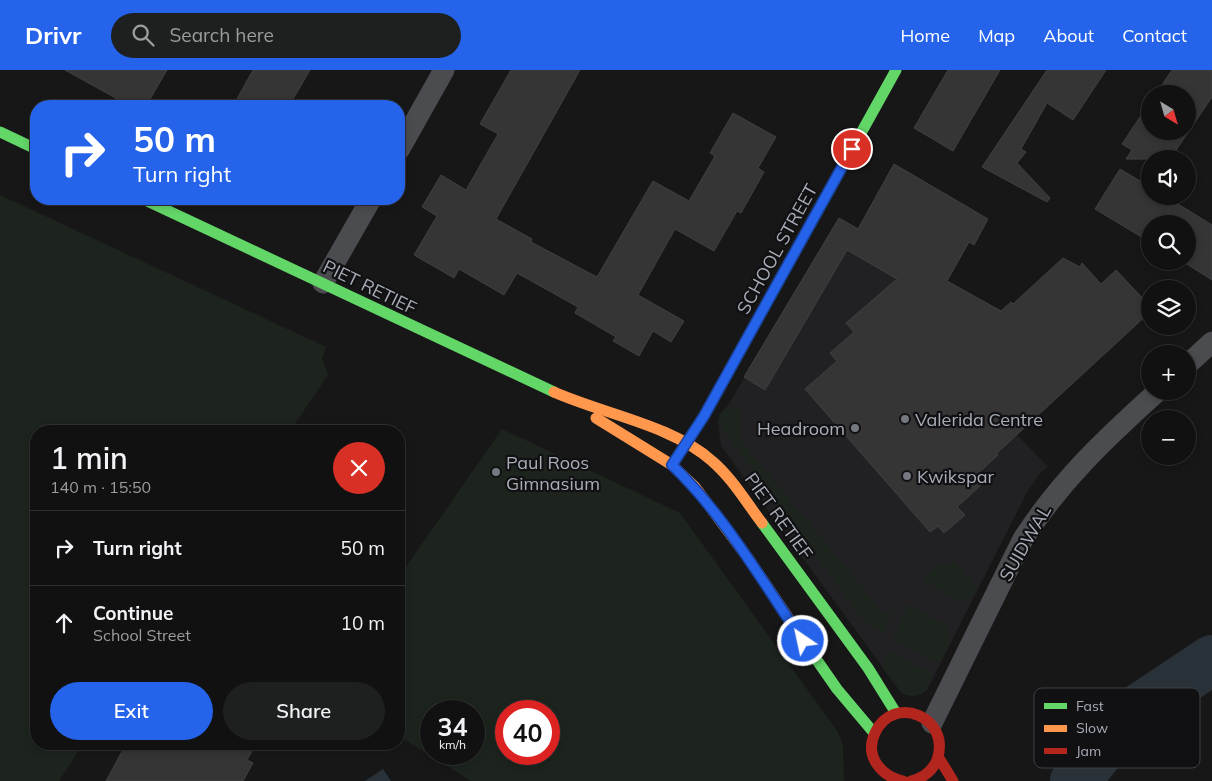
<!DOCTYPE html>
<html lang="en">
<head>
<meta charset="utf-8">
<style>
  :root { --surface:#111; --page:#1e1f1f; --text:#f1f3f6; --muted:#9c9d9f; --line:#303131; --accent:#2563eb }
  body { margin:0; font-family:Mulish,sans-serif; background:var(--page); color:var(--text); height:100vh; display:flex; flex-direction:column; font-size:19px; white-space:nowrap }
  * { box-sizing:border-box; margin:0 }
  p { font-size:16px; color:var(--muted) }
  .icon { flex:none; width:28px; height:28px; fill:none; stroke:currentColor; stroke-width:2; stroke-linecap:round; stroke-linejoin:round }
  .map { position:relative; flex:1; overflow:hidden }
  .sheet { position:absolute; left:30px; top:355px; width:375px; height:325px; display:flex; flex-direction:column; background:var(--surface); border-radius:20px; box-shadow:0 2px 8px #0003,0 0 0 1px var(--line) }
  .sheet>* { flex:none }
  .banner { position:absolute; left:30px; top:30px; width:375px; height:105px; border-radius:20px; box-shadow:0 2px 8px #0003,0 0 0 1px var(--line); background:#2563eb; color:#fff; overflow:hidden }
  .needle { width:32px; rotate:143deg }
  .tools { position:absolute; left:1141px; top:15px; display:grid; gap:10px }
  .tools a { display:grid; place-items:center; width:55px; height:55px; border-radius:50%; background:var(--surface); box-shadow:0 2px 8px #0003,0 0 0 1px var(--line); font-size:25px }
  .speed { position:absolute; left:420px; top:630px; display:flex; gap:10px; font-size:25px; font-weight:700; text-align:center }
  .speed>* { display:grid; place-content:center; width:65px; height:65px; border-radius:50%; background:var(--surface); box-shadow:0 2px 8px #0003,0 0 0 1px var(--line); line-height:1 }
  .speed small { font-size:12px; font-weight:400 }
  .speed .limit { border:8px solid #d22; background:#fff; color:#111 }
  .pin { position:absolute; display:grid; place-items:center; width:42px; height:42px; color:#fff; margin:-21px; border:2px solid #fff; border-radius:50%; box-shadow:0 1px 5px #0007 }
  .me { position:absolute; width:55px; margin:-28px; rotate:326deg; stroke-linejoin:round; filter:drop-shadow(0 0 4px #0008) }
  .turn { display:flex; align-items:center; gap:18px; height:105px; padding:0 20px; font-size:22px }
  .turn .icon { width:65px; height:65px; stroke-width:2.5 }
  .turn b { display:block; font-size:35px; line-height:42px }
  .round { display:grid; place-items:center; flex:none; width:52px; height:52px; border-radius:26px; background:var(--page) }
  .headline { display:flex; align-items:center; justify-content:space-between; height:85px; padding:0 20px }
  h1 { font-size:30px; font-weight:600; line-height:38px }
  .primary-button { display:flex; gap:10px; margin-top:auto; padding:10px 20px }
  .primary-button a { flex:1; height:58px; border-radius:30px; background:var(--accent); color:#fff; font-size:20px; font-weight:600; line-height:58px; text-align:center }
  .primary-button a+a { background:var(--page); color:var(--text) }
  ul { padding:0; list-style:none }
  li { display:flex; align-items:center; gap:15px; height:75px; padding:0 20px; border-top:1px solid var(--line) }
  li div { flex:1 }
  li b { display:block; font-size:19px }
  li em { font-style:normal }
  header { display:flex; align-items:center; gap:30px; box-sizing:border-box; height:70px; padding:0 25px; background:var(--accent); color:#fff }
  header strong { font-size:24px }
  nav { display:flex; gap:28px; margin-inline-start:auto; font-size:18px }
  .search { width:350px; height:45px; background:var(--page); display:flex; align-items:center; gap:12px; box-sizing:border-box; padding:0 18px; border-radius:28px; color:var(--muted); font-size:19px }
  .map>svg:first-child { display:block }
  .built { fill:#212123 }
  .green { fill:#1d241e; fill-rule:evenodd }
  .water { fill:#2a3239 }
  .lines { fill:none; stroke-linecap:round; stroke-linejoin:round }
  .river { stroke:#2a3239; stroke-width:50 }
  .building { fill:#353536; stroke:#3f4043 }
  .street { stroke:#4b4c50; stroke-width:21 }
  .fast { stroke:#63d668; stroke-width:11 }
  .slow { stroke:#ff974d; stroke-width:11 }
  .jam { stroke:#b3261e; stroke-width:11 }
  .route-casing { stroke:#184099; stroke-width:12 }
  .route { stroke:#2563eb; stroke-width:9 }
  .poi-dot { fill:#757880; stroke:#111113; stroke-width:2 }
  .labels { text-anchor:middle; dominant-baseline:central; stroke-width:4.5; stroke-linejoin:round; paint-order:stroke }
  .street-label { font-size:18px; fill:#a8adb8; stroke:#111113 }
  .poi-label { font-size:18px; fill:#a8adb8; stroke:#111113; text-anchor:start }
  .key { fill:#111113; stroke:#3e4045; stroke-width:1 }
  .key-label { font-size:14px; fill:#a8adb8 }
</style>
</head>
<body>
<header>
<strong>Drivr</strong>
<div class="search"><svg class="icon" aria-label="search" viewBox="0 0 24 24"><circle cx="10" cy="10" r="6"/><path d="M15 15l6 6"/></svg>Search here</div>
<nav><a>Home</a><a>Map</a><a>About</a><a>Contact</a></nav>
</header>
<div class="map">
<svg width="1212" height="711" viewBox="0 0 1212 711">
  <rect width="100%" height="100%" fill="#171717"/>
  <polygon class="built" points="839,148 978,228 962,247 949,294 1048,397 1039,404 1026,424 927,620 921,624 904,625 900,621 721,376 718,353 720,344 727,337"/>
  <g class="green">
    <polygon points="0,125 326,277 322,289 328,305 290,361 36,361 36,674 83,674 59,711 0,711"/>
    <polygon points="727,337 741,337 741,371 885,545 893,541 884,563 867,554 861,547 718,353 720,344"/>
    <path d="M502 359 680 443 838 662 843 675 844 711H471L399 666V507ZM431 641H474V684H431ZM549 641V684H506V641Z"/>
    <polygon points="954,490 977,519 967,530 955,529 926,511 924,507 940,494 946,496"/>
    <path d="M909 534 946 556C954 569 947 579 941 591L936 593 893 569Z"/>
    <path d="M889 580 934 606C914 646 897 618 881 595Z"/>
  </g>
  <polygon class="water" points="383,699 391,711 365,711"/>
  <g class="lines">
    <polyline class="river" points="1075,711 1128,646 1212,590"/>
  </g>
  <g class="building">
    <polygon points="65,0 167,0 146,36 130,36"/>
    <polygon points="253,0 310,0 289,36 233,36"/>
    <polygon points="511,0 580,0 496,149 532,169 531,172 597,207 653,111 689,131 715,86 710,83 733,43 776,67 758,98 764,102 741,143 737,141 714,181 675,159 638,225 684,251 671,272 653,261 639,286 613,271 616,267 575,243 578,237 517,203 504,225 459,199 454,208 414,185 437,146 422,137 441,105 466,120 498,64 480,54"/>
    <polygon points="948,0 1000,0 953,81 914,58"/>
    <polygon points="1047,0 1106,0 1073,50 1047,33 1021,79 1026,82 1017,93 1050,128 1047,132 982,97"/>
    <polygon points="1172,0 1212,0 1212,27 1170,89 1126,89 1132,80 1122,74 1150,32 1150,61 1188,61 1188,24 1156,24"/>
    <polygon points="894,94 988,149 974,175 969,172 947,211 1001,241 1011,232 1013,234 1063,188 1080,197 1082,193 1101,214 1116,200 1150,236 1150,242 996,384 998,385 974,407 981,415 957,437 965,445 944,463 938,456 930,462 805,319 837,291 830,283 854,262 846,253 897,209 847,180 765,320 744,307 839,148 858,159"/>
    <polygon points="1120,99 1150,117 1150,126 1165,126 1212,155 1212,210 1182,191 1188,191 1188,154 1150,154 1150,172 1095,139"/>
    <polygon points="126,674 256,674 247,690 253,693 243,711 106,711"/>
  </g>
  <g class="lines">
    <g class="street">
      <polyline points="399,80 444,0"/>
      <polyline points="323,213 371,129"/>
      <polyline points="1188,294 1212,272"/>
      <path d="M932 653 1023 469C1062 409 1105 369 1158 321"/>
    </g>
    <g class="fast">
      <polyline points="0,62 36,79"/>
      <polyline points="143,129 554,322"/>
      <polyline points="672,395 704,346 896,0"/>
      <polyline points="762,453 868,598 896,643"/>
      <polyline points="814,586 837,619 874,663"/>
    </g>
    <g class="slow">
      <path d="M554 322C603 344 672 355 712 391 732 408 746 432 762 453"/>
      <polyline points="596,348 672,395 695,417 748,488 814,586"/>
    </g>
    <g class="jam">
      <polyline points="939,688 953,711"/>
      <path d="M903 711C881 706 864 686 875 663 893 623 952 647 937 690 932 702 923 708 911 711"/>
    </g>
  </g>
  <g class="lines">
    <defs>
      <path id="route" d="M803 571C762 511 725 446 672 395L704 346 852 79"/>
    </defs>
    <use href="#route" class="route-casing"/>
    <use href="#route" class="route"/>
  </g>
  <g class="poi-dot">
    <circle cx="905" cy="349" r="5"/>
    <circle cx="855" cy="358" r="5"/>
    <circle cx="496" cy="402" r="5"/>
    <circle cx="907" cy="406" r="5"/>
  </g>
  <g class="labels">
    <g class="street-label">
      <text transform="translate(777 179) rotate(-61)">SCHOOL STREET</text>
      <text transform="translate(370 217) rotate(26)">PIET RETIEF</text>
      <text transform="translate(779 446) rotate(54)">PIET RETIEF</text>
      <text transform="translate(1025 473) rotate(-60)">SUIDWAL</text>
    </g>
    <g class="poi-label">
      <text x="915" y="349">Valerida Centre</text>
      <text x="845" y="358" text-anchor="end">Headroom</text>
      <text x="506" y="392">Paul Roos<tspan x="506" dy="21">Gimnasium</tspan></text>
      <text x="917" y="406">Kwikspar</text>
    </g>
  </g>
  <rect x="1034" y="618" width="166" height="80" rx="8" class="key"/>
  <rect x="1044" y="633" width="23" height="6" fill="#63d668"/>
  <rect x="1044" y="655" width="23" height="7" fill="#ff974d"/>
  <rect x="1044" y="678" width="23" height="6" fill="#b3261e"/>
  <g class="key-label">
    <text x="1076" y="641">Fast</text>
    <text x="1076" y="663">Slow</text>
    <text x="1076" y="686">Jam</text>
  </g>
</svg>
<div class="tools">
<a><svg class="needle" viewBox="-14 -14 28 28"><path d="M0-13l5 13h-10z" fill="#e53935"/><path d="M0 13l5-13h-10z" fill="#9c9d9f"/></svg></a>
<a><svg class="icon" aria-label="sound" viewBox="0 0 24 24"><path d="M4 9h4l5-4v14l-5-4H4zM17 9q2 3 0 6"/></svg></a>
<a><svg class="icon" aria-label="search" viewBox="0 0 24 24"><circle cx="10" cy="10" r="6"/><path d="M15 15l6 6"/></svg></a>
<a><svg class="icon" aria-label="layers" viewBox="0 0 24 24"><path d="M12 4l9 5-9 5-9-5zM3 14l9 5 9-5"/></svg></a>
<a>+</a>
<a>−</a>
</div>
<div class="speed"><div>34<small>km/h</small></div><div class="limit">40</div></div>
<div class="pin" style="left:852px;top:79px;background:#d93025"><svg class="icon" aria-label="arrive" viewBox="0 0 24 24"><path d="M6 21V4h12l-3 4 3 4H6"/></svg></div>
<svg class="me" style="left:803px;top:571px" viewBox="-20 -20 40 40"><circle r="17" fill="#2563eb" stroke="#fff" stroke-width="3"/><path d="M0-11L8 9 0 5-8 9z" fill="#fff"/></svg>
<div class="banner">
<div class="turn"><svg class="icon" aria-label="right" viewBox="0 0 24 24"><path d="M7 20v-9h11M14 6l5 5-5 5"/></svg><div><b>50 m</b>Turn right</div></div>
</div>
<section class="sheet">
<div class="headline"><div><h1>1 min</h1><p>140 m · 15:50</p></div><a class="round" style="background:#d93025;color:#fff"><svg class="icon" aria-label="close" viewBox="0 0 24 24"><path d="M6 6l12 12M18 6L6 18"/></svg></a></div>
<ul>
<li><svg class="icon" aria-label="right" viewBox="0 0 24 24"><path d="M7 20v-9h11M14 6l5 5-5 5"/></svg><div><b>Turn right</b></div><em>50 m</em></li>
<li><svg class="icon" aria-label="ahead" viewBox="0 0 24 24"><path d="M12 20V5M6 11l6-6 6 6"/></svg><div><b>Continue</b><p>School Street</p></div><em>10 m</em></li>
</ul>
<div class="primary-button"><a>Exit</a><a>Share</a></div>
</section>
</div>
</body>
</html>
